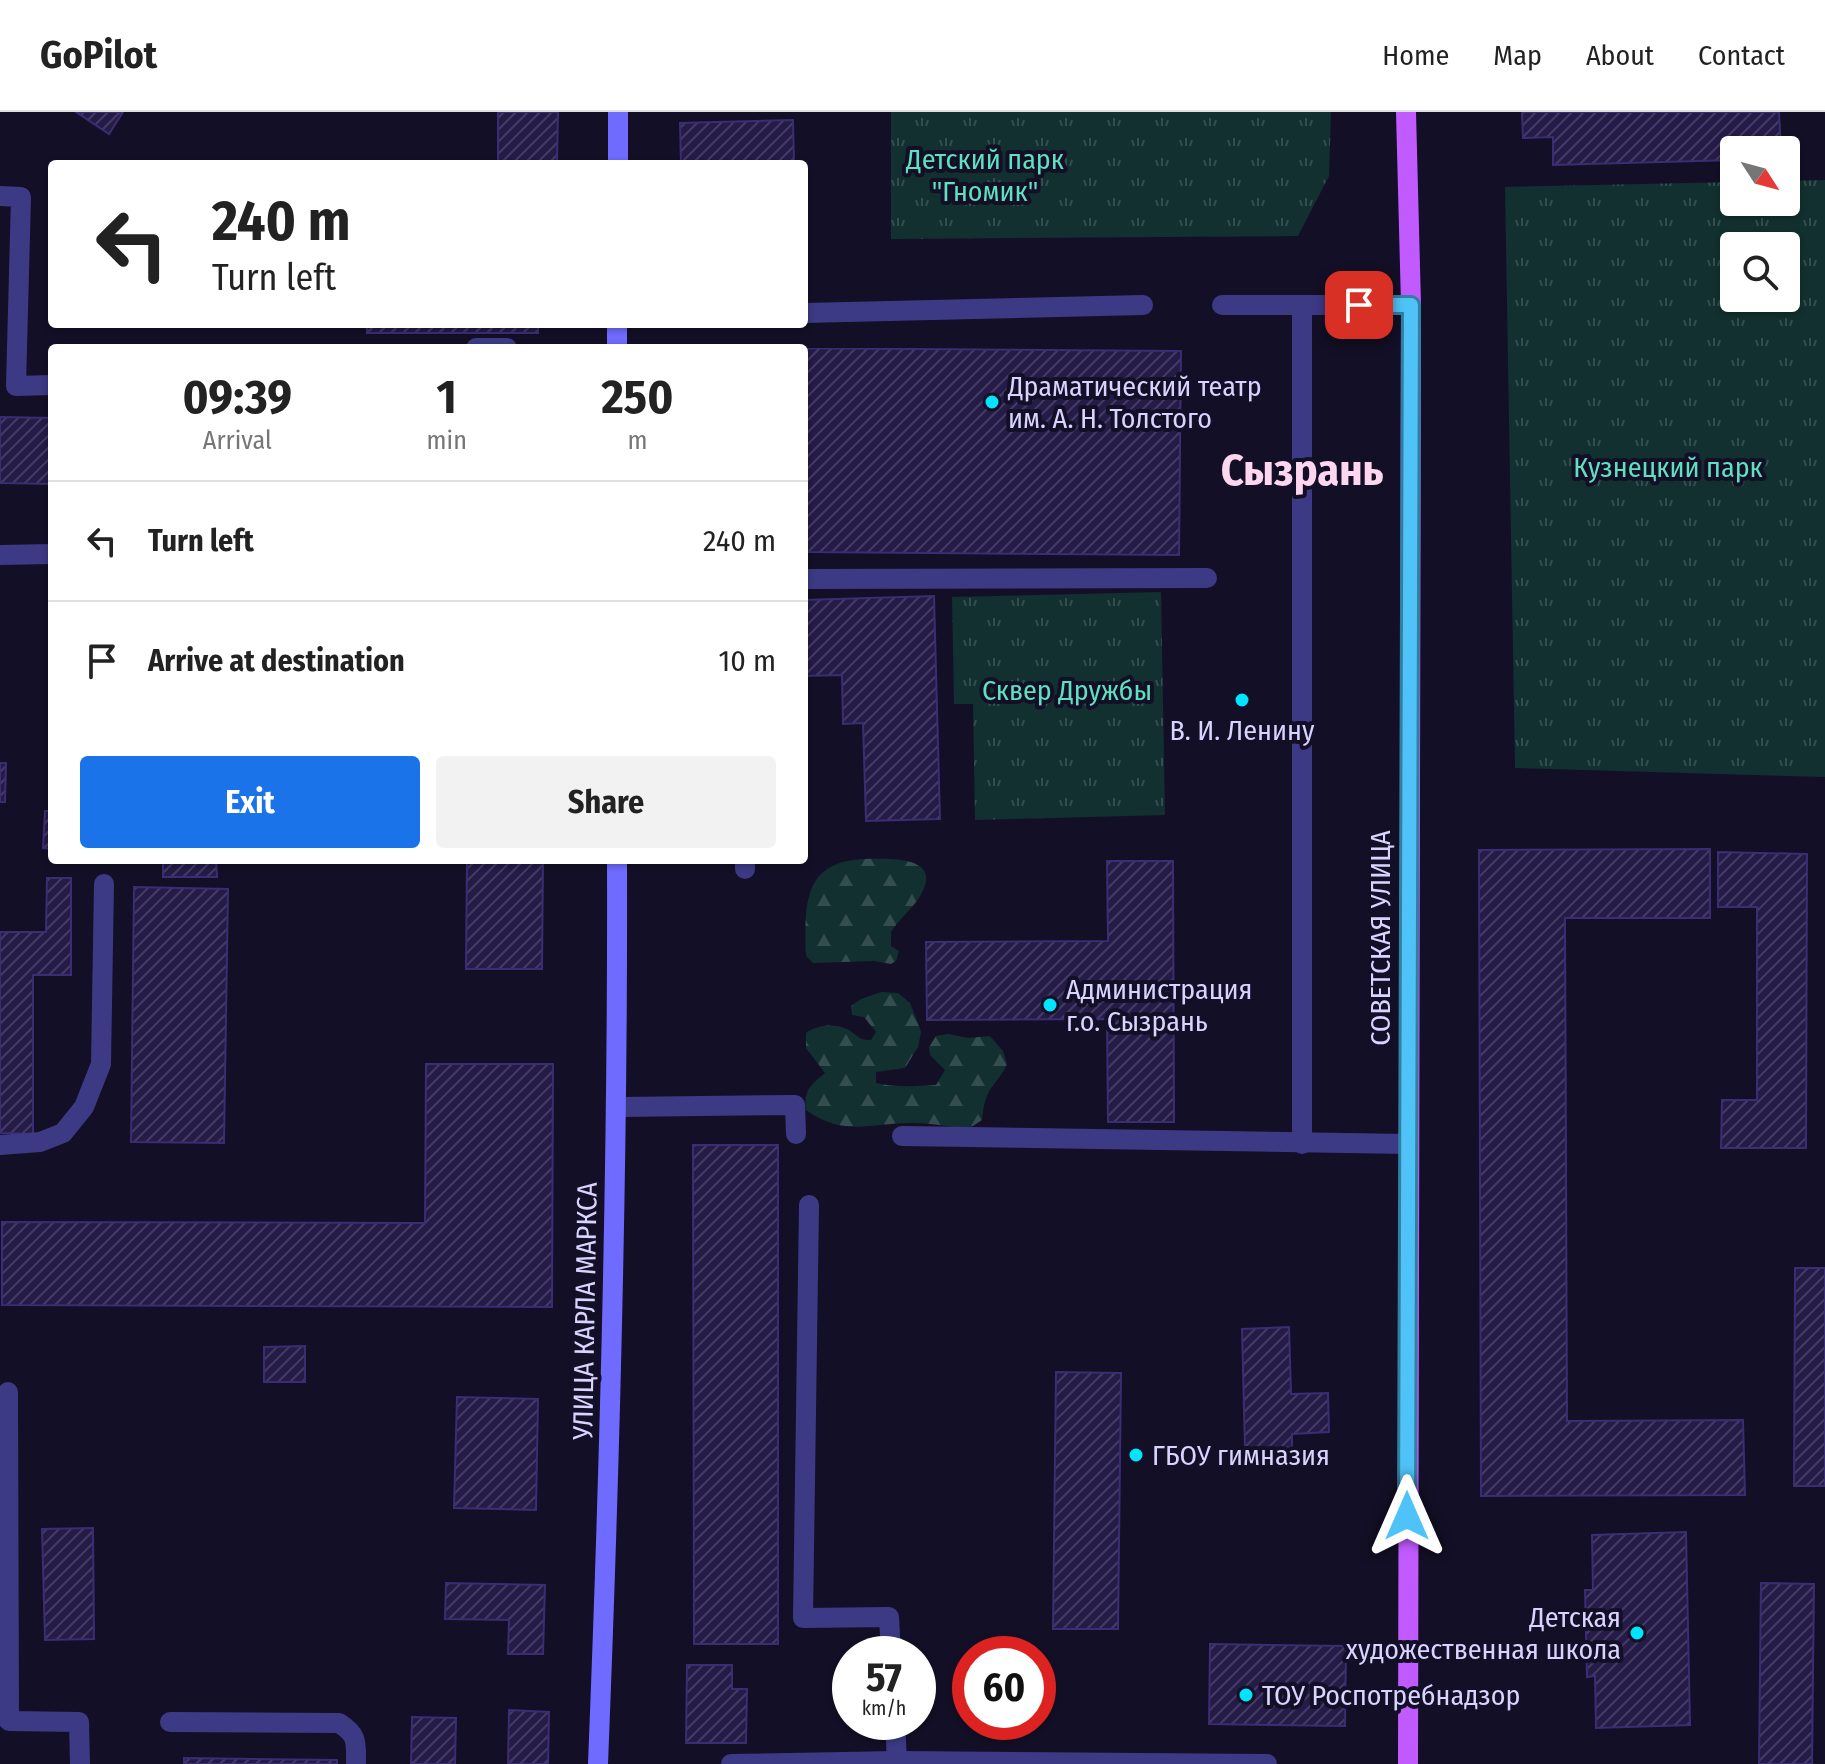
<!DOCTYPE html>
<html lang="en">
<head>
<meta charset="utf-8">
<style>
  :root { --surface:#fff; --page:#f2f2f2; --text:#222; --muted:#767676; --line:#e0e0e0; --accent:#1a73e8 }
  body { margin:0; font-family:"Fira Sans Condensed",sans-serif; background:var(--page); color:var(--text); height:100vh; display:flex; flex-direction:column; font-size:30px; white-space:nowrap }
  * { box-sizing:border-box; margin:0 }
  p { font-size:26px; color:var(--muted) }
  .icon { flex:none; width:44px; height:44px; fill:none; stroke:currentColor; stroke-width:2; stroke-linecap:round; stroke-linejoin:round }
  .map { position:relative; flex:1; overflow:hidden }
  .side { position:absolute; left:48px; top:232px; width:760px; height:520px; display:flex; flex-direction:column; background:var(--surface); border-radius:8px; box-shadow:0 2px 6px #0004 }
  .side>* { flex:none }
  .top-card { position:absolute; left:48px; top:48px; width:760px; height:168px; border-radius:8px; box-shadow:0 2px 6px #0004; background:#fff; color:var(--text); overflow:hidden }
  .needle { width:52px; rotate:126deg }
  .fabs { position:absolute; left:1720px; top:24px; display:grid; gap:16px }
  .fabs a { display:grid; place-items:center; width:80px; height:80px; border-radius:8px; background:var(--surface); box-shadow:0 2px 6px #0004; font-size:40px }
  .speed { position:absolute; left:832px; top:1524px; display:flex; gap:16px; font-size:40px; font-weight:700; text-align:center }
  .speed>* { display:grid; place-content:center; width:104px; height:104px; border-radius:50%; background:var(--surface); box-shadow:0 2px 6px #0004; line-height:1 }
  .speed small { font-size:20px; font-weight:400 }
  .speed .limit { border:12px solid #d22; background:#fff; color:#111 }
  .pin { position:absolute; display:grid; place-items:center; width:68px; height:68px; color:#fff; margin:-34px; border-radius:16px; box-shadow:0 4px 12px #0006 }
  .me { position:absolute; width:88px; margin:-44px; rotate:0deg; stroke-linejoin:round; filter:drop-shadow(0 0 6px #0008) }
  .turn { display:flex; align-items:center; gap:28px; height:168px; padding:0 32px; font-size:36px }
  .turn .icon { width:104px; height:104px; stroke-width:2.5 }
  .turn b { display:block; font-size:56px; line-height:68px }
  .eta { display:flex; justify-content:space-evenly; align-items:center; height:136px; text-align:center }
  .eta b { font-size:48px; font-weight:700; line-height:56px }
  .button { display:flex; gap:16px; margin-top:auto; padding:16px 32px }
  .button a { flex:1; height:92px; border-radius:8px; background:var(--accent); color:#fff; font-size:32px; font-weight:700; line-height:92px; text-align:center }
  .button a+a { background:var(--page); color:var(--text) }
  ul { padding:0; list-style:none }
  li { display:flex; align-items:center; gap:24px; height:120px; padding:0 32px; border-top:2px solid var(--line) }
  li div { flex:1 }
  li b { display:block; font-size:30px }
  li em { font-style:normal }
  header { display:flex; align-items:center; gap:48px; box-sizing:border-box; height:112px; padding:0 40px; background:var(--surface); border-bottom:2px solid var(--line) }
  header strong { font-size:38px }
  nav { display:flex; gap:44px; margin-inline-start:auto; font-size:28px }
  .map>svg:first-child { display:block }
  .forest { fill:url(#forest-firs) }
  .park { fill:url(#park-tufts); fill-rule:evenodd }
  .building { fill:url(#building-hatch); stroke:#3b2d73; stroke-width:2 }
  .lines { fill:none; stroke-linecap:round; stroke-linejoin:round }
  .lane { stroke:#3d3a85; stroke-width:20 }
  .street { stroke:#3d3a85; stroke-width:20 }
  .secondary { stroke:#6f6bff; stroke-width:20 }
  .primary { stroke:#c25bff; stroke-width:20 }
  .route-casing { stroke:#337fa1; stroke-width:20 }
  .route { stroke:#4fc3f7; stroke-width:14 }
  .poi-dot { fill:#00e5ff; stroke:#130f26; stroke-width:3 }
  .labels { text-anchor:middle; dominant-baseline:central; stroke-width:8; stroke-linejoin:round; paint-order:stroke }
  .park-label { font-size:28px; fill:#5fe0c0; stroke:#130f26 }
  .poi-label { font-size:28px; fill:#d9d4ff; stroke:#130f26; text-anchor:start }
  .street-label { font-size:28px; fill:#d9d4ff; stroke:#130f26 }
  .town-label { font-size:44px; font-weight:bold; fill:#ffd6f0; stroke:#130f26 }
</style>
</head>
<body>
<header>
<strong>GoPilot</strong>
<nav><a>Home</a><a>Map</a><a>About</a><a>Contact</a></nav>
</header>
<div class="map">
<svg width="1825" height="1652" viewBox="0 0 1825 1652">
  <defs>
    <pattern id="forest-firs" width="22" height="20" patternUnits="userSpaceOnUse" patternTransform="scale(2)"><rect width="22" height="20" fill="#12302f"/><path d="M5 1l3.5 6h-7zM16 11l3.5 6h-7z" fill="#344d4e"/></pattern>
    <pattern id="park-tufts" width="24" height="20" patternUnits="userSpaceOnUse" patternTransform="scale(2)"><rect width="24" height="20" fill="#12302f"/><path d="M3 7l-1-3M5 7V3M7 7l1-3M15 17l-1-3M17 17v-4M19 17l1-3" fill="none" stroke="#344d4e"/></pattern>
    <pattern id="building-hatch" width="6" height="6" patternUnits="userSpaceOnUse" patternTransform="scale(2)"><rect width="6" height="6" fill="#241b47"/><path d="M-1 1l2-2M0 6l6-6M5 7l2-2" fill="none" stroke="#433b63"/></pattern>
  </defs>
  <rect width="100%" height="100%" fill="#130f26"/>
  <g class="forest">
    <path d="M862 747C887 747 947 742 919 786 911 798 899 807 891 820V834L899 839 896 849 891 852 874 849 813 851 806 844C805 796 801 751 862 747Z"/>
    <path d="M881 880 898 881 910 891 918 911 921 920 918 935 905 956 876 960V971C896 976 915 974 936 973L945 958 930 943 929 935 936 924 948 922 968 926 990 924 1003 939 1007 952C1003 962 998 966 992 975 985 984 983 997 982 1008L970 1016C952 1016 933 1011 914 1011 873 1010 845 1026 806 998 803 979 811 972 825 961L806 936V921C817 913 834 911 847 917 857 922 858 929 871 928L876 920 864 905 852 903 851 894 861 887Z"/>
  </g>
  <g class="park">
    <polygon points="891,0 1331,0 1329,64 1298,124 891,127"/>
    <path d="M1825 68V665L1515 656 1505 75 1734 70V90H1786V69ZM1734 134H1786V186H1734Z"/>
    <polygon points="1161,480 1165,703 975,708 973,592 954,592 952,485"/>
  </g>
  <g class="building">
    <polygon points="76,0 123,0 109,22"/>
    <polygon points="498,0 558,0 557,52 498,52"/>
    <polygon points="1522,0 1779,0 1781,38 1734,38 1734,48 1553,53 1553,25 1523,26"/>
    <polygon points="793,8 794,52 681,52 680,11"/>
    <rect x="367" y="212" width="171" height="9"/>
    <polygon points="764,236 1181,239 1179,443 804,440 804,236"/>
    <polygon points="0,305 52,306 52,372 0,371"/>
    <polygon points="934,484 940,707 866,709 863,611 843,612 842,563 804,564 804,488"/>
    <polygon points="0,651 6,651 5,690 0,690"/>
    <polygon points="45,699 52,699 52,737 43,736"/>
    <polygon points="1710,737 1710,806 1565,806 1567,1309 1743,1308 1745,1383 1481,1384 1479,738"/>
    <polygon points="1718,740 1807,742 1806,1036 1721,1036 1722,988 1757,988 1757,795 1718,795"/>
    <polygon points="163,748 216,748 217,765 163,765"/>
    <polygon points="467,748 543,748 542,857 466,857"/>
    <polygon points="1107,749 1173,749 1174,1010 1108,1010 1107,907 927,908 926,830 1108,829"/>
    <polygon points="47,766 71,766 71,863 33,863 33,1022 0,1021 0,820 46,820"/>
    <polygon points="134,775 228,777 224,1031 131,1030"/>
    <polygon points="426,952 553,952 552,1195 2,1193 2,1110 425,1111"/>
    <polygon points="693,1033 778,1033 778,1532 694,1532"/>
    <polygon points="1795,1156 1825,1156 1825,1374 1794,1374"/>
    <polygon points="1289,1215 1291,1282 1328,1281 1329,1320 1292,1322 1292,1335 1245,1337 1242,1217"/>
    <polygon points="305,1234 305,1270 264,1270 264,1235"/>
    <polygon points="1056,1260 1121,1261 1118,1517 1053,1517"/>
    <polygon points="457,1285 538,1287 536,1398 454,1396"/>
    <polygon points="93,1416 94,1527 45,1528 42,1417"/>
    <polygon points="1686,1420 1690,1613 1596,1616 1595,1564 1587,1565 1585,1478 1593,1478 1592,1423"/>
    <polygon points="446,1471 545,1473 543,1542 508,1542 509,1508 445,1507"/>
    <polygon points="1761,1471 1814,1472 1812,1652 1759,1652"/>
    <polygon points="1210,1532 1346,1534 1345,1614 1209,1612"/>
    <polygon points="687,1553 732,1553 732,1577 747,1577 746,1631 686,1631"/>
    <polygon points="509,1598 549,1600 548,1652 508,1652"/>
    <polygon points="412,1605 456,1606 455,1652 411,1652"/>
    <polygon points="184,1646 337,1648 337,1652 184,1652"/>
  </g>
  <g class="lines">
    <g class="lane">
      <polyline points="0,84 21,85 16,274 52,273"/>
      <polyline points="1222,193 1411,193"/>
      <polyline points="1302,194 1302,1032"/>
      <polyline points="804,201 1143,193"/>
      <polyline points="476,236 507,236"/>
      <polyline points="804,467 1207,466"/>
      <polyline points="745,757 745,748"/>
      <polyline points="618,995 795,993 796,1022"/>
      <polyline points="902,1024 1407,1032"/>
      <polyline points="0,1033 40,1030 63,1021 84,995 101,952 104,772"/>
      <polyline points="809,1093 803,1506 889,1505 891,1542"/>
      <polyline points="8,1280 9,1609 79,1610 80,1652"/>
      <path d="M170 1610 339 1611C358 1623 356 1630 356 1652"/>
      <polyline points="895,1610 897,1649"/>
      <polyline points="731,1652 897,1649 1267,1652"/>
    </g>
    <polyline class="street" points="0,443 52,442"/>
    <g class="secondary">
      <polyline points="618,52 618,0"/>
      <polyline points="617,236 617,212"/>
      <path d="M598 1652C610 1351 618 1050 617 748"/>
    </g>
    <polyline class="primary" points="1406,0 1411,193 1408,1652"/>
  </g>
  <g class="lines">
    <defs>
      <polyline id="route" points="1359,193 1411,193 1407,1404"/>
    </defs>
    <use href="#route" class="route-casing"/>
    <use href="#route" class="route"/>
  </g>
  <g class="poi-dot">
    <circle cx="992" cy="290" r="8"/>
    <circle cx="1242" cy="588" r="8"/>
    <circle cx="1050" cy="893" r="8"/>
    <circle cx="1136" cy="1343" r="8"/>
    <circle cx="1637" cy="1521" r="8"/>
    <circle cx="1246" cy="1583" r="8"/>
  </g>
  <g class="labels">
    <g class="park-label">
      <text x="985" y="47">Детский парк<tspan x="985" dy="32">"Гномик"</tspan></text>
      <text x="1668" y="355">Кузнецкий парк</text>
      <text x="1067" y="578">Сквер Дружбы</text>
    </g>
    <g class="poi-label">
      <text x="1008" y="274">Драматический театр<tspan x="1008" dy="32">им. А. Н. Толстого</tspan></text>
      <text x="1242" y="618" text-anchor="middle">В. И. Ленину</text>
      <text x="1066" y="877">Администрация<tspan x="1066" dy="32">г.о. Сызрань</tspan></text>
      <text x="1152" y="1343">ГБОУ гимназия</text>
      <text x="1621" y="1505" text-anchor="end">Детская<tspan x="1621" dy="32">художественная школа</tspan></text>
      <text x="1262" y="1583">ТОУ Роспотребнадзор</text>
    </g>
    <g class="street-label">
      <text transform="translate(1380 826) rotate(-90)">СОВЕТСКАЯ УЛИЦА</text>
      <text transform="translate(585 1199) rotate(-89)">УЛИЦА КАРЛА МАРКСА</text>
    </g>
    <g class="town-label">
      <text x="1302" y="358">Сызрань</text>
    </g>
  </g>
</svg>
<div class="fabs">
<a><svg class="needle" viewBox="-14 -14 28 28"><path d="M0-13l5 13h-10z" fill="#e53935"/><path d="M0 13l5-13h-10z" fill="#767676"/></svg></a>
<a><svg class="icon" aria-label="search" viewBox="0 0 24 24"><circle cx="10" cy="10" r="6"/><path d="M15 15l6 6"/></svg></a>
</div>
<div class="speed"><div>57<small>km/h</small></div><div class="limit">60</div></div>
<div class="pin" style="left:1359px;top:193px;background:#d93025"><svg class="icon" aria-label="arrive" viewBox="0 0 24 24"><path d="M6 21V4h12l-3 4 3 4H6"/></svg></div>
<svg class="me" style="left:1407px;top:1404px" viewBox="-20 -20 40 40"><path d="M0-17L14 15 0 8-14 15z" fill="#4fc3f7" stroke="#fff" stroke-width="4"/></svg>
<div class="top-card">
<div class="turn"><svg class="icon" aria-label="left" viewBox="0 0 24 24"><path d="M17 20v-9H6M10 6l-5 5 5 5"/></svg><div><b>240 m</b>Turn left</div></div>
</div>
<section class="side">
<div class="eta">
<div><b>09:39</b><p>Arrival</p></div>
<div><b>1</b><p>min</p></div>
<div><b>250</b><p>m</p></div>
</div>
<ul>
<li><svg class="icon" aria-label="left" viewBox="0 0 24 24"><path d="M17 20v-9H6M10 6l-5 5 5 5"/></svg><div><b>Turn left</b></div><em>240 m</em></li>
<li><svg class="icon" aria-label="arrive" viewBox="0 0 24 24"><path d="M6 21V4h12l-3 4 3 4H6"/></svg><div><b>Arrive at destination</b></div><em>10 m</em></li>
</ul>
<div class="button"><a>Exit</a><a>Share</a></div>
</section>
</div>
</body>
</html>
